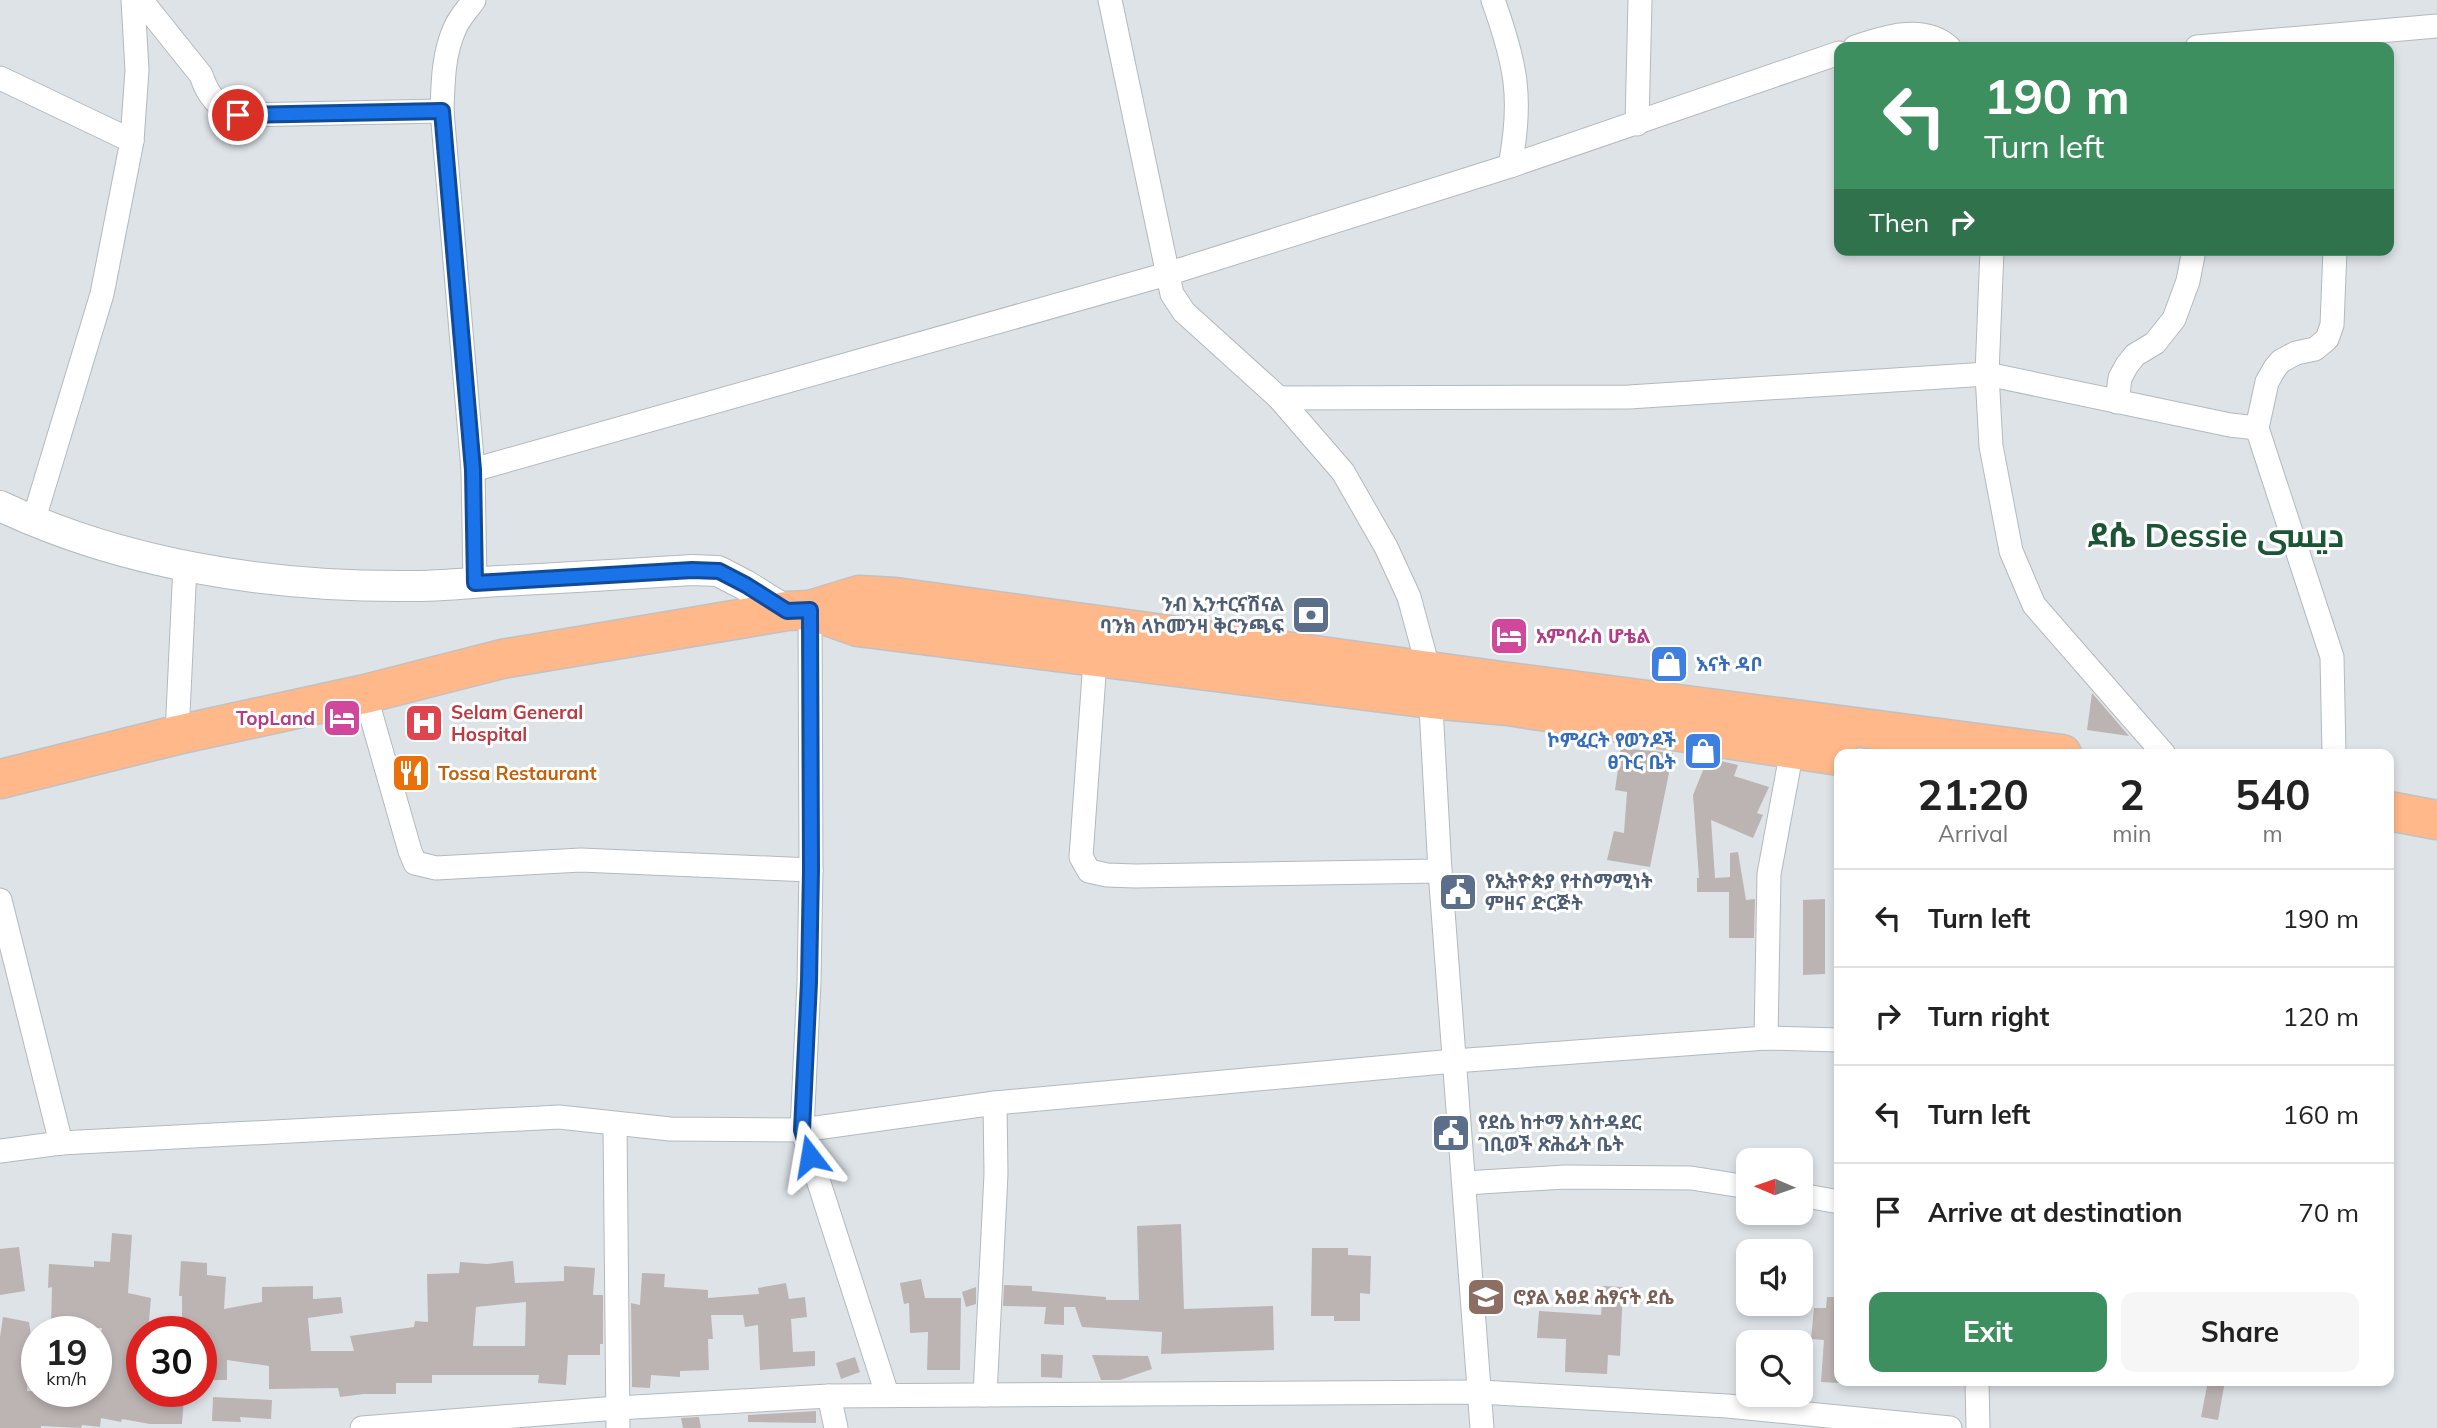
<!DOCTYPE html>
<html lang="en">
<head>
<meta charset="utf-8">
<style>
  :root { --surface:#fff; --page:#f6f6f6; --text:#222; --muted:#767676; --line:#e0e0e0; --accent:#3d8f60 }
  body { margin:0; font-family:Mulish,Cairo,"Noto Sans Ethiopic",sans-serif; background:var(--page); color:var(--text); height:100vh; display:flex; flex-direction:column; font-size:26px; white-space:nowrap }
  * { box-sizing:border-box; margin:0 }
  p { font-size:23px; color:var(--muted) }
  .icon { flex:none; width:38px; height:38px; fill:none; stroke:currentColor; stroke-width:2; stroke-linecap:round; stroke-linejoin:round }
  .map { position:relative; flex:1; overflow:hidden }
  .details { position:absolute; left:1834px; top:749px; width:560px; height:637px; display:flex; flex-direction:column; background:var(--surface); border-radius:14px; box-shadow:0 4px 10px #0003 }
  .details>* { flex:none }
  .top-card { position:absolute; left:1834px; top:42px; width:560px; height:214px; border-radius:14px; box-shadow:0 4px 10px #0003; background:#3d8f60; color:#fff; overflow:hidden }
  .needle { width:46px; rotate:272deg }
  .tools { position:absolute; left:1736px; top:1148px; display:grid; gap:14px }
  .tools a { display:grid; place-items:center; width:77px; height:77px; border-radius:14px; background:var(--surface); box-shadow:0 4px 10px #0003; font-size:35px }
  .speed { position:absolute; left:21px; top:1316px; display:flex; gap:14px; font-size:35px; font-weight:700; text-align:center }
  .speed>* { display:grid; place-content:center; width:91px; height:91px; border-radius:50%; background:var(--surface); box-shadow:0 4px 10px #0003; line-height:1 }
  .speed small { font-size:18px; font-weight:400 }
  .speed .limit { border:10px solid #d22; background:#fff; color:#111 }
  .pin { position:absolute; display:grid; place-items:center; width:60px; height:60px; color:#fff; margin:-30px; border:4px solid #fff; border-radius:50%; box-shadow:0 2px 7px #0007 }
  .me { position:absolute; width:77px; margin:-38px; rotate:346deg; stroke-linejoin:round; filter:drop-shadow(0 0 5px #0008) }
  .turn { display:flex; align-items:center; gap:24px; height:147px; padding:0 35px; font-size:32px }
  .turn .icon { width:91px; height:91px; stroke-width:2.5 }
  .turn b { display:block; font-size:49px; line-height:60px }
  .then { display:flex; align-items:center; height:66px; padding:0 35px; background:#0003; gap:14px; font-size:26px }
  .eta { display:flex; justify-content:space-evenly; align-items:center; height:119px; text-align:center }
  .eta b { font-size:42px; font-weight:700; line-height:49px }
  .cta { display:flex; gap:14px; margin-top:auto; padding:14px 35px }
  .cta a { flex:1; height:80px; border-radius:14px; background:var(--accent); color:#fff; font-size:28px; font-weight:700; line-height:80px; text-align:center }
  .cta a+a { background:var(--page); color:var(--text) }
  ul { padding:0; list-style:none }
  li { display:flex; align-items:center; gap:21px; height:98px; padding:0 35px; border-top:2px solid var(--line) }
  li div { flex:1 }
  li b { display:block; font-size:26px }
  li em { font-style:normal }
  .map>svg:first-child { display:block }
  .building { fill:#bcb4b3; fill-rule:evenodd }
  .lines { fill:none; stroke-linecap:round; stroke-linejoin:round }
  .minor-casing { stroke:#b3b9bd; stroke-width:25 }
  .tertiary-casing { stroke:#b3b9bd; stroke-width:32 }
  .trunk-casing { stroke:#c1c1c2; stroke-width:41 }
  .minor { stroke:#fff; stroke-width:23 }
  .tertiary { stroke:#fff; stroke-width:30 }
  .trunk { stroke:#feb88a; stroke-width:38 }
  .route-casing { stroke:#114b97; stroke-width:18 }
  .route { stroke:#1a73e8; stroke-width:12 }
  .labels { text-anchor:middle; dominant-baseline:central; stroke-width:6; stroke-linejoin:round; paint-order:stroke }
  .service-label { font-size:19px; font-weight:bold; fill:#4e5e75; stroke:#fff; text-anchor:start }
  .hotel-label { font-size:19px; font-weight:bold; fill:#b23c85; stroke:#fff; text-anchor:start }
  .shop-label { font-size:19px; font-weight:bold; fill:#366cbe; stroke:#fff; text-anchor:start }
  .health-label { font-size:19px; font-weight:bold; fill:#be3a42; stroke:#fff; text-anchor:start }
  .food-label { font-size:19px; font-weight:bold; fill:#c56008; stroke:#fff; text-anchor:start }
  .education-label { font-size:19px; font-weight:bold; fill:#785e54; stroke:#fff; text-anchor:start }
  .town-label { font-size:33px; font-weight:bold; fill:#1b5535; stroke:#fff }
</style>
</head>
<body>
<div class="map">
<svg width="2437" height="1428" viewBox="0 0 2437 1428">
  <rect width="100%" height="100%" fill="#dee3e8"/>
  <g class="building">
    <polygon points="2092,693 2129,736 2087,730"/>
    <polygon points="1621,748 1673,753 1650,867 1607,860 1614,831 1624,833 1627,792 1615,790"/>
    <polygon points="1708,758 1738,765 1734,776 1769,787 1757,813 1763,815 1753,838 1711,820 1715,878 1730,877 1730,853 1738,852 1746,900 1755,899 1754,938 1729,938 1729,892 1697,892 1697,878 1699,878 1693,795"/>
    <polygon points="1825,899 1825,974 1803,975 1803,900"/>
    <polygon points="1181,1224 1184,1309 1273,1306 1274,1350 1161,1354 1162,1332 1082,1327 1075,1307 1064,1307 1064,1325 1044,1324 1046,1307 1003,1306 1004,1285 1032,1286 1032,1291 1106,1297 1106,1300 1139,1300 1137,1226"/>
    <polygon points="112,1233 132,1235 128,1293 151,1298 148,1332 142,1332 142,1391 184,1398 182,1424 150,1424 122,1419 121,1422 101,1418 100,1427 82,1425 81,1428 41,1426 41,1428 0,1428 0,1337 3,1317 29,1322 31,1335 27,1391 89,1394 89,1391 96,1391 96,1357 102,1328 51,1328 52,1287 48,1288 49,1264 94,1267 94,1261 110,1262"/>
    <polygon points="19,1247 25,1291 0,1295 0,1249"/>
    <polygon points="1312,1248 1348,1248 1348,1255 1371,1256 1370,1294 1360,1293 1360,1321 1334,1321 1334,1316 1311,1316"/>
    <path d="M181 1261 207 1263V1275L226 1277 224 1309 262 1302V1287L313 1286V1299L341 1297 343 1313 308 1318 311 1351H354L350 1336 414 1327 415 1321 428 1322 427 1274 459 1273 460 1262 487 1264 513 1261 515 1283 564 1281V1266L595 1268 593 1295H603V1344H600V1355H568L566 1385 538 1383 539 1375H432V1383H396V1394H364L340 1397 338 1388 269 1389V1366L227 1360V1380H201V1332H189V1320H182V1296H179ZM526 1302 525 1346H473L476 1307Z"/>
    <polygon points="642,1273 665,1274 664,1287 708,1290 708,1298 759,1294 758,1288 786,1283 789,1299 805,1297 807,1317 791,1319 793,1352 815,1351 815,1366 760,1370 758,1325 745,1327 743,1315 711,1315 713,1339 708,1339 709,1370 680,1371 680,1377 651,1375 650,1388 632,1387 631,1303 640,1305"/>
    <polygon points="921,1279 925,1298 961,1298 960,1370 927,1370 928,1332 910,1333 909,1303 904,1304 900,1283"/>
    <polygon points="1603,1286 1623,1287 1620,1356 1608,1355 1607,1374 1565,1372 1566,1339 1537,1338 1539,1311 1601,1315"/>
    <polygon points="976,1287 976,1304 966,1307 962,1292"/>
    <polygon points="1827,1297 1839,1297 1839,1383 1821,1382 1824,1340 1811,1339 1814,1308 1826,1308"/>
    <polygon points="1041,1354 1063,1355 1062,1378 1041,1377"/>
    <polygon points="1092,1355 1148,1356 1152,1369 1120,1380 1101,1380"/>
    <polygon points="855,1357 860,1372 841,1379 836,1363"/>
    <polygon points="2208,1381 2225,1381 2218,1420 2201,1417"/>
    <polygon points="213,1397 272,1400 271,1419 240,1417 241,1422 212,1421"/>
    <polygon points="816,1411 816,1423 748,1422 748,1415"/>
    <polygon points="699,1417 701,1428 683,1428 681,1418"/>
  </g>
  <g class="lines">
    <defs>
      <g id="minor">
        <path d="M141 0 201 75C208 96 218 108 238 115L442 111"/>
        <path d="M474 0C468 9 459 18 455 28 443 54 443 83 442 111L473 470 475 583"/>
        <polyline points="1110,0 1172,294 1184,312 1279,398 1343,472 1386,547 1409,597 1429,671 1440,871 1482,1428"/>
        <path d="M1493 0C1516 64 1523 98 1510 166"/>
        <path d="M1855 47C1884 37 1923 24 1949 47"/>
        <polyline points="2197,47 2437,26"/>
        <polyline points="0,78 132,141"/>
        <polyline points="1637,124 1640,0"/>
        <polyline points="1992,250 1987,374 1991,446 2011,551 2034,605 2164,754"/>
        <polyline points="1279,398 1629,397 1987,374 2230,425 2257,428"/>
        <polyline points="2117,402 2120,378 2127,365 2135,355 2155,343 2174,319 2188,281 2194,250"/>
        <polyline points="473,470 1167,274 1510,166 1839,53"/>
        <polyline points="33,522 102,294 132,141 137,70 133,0"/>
        <polyline points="810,610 811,870 809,982 802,1130 887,1394"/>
        <polyline points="1096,647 1081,857 1089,871 1107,875 1135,876 1440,871"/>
        <polyline points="365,694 410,851 415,863 436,868 581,860 811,870"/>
        <polyline points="177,735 185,565"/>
        <polyline points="2334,754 2332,657 2257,428 2267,382 2275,368 2281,361 2296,353 2315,349 2327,339 2332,325 2335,250"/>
        <polyline points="0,900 61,1143"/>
        <polyline points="1766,1038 1769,874 1794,739"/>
        <polyline points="615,1124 618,1428"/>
        <polyline points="0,1151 61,1143 559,1117 670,1129 802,1130 995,1103 1454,1061 1766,1038 1839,1040"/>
        <polyline points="1465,1183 1565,1177 1691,1178 1748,1187"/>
        <polyline points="1801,1195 1839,1202"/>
        <polyline points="1977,1381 1978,1428"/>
        <polyline points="985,1395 996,1174 995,1103"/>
        <polyline points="829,1396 836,1428"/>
        <polyline points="362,1428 617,1408 829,1396 1480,1392 1727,1406 1950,1428"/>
      </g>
      <path id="tertiary" d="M0 506C123 564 264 586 399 586 433 587 467 583 500 581 564 578 628 574 692 570L718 571 745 585 787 611"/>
      <g id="trunk">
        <polyline points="810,610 858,627 1431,699 1508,706 1839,756"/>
        <polyline points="0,779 177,735 365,694 502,659 787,611 810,610 859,595 895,597 1501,681 2062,754"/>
        <polyline points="2389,811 2437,820"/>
      </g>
    </defs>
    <use href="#minor" class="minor-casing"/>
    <use href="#tertiary" class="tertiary-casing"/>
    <use href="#trunk" class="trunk-casing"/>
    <use href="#minor" class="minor"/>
    <use href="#tertiary" class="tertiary"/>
    <use href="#trunk" class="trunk"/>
  </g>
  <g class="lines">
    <defs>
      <polyline id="route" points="238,115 442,111 473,470 475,583 692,570 719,571 746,585 787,611 810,610 811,870 809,982 802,1130 810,1156"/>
    </defs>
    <use href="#route" class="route-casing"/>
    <use href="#route" class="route"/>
  </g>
  <defs>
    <symbol id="bank-square" viewBox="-11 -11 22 22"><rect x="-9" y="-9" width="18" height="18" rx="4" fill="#5c6f8a" stroke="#fff"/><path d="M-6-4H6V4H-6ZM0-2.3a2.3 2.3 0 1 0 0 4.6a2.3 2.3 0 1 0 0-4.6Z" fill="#fff"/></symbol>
    <symbol id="hotel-square" viewBox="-11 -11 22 22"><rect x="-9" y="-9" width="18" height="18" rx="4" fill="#d1479c" stroke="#fff"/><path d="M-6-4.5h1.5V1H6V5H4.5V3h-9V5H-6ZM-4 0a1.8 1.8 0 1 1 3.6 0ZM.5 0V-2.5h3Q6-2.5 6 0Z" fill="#fff"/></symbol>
    <symbol id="shop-square" viewBox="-11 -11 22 22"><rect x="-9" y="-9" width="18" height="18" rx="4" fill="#3f7fe0" stroke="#fff"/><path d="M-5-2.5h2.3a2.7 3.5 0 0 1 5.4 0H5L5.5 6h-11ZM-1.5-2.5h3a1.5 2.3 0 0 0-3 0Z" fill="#fff"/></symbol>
    <symbol id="hospital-square" viewBox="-11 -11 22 22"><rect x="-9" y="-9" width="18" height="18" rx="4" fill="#e0444e" stroke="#fff"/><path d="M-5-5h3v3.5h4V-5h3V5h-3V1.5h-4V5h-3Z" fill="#fff"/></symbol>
    <symbol id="restaurant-square" viewBox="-11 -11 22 22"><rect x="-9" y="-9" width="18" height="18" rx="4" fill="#e8710a" stroke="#fff"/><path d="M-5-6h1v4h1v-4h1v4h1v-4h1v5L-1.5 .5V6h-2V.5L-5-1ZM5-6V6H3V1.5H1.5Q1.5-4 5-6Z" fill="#fff"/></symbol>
    <symbol id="civic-square" viewBox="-11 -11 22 22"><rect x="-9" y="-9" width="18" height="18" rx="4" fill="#5c6f8a" stroke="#fff"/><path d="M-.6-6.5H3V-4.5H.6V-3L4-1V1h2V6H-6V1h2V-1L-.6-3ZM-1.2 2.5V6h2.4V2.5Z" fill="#fff"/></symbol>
    <symbol id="school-square" viewBox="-11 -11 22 22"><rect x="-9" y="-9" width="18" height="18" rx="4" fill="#8d6e63" stroke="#fff"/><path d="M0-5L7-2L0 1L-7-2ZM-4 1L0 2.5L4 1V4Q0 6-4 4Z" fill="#fff"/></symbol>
  </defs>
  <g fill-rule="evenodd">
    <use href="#bank-square" x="1289" y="593" width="44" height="44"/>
    <use href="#hotel-square" x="1487" y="614" width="44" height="44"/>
    <use href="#shop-square" x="1647" y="642" width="44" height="44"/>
    <use href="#hotel-square" x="320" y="696" width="44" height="44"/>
    <use href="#hospital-square" x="402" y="701" width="44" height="44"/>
    <use href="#shop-square" x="1681" y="729" width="44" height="44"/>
    <use href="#restaurant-square" x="389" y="751" width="44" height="44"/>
    <use href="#civic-square" x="1436" y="870" width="44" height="44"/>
    <use href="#civic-square" x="1429" y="1111" width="44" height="44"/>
    <use href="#school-square" x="1464" y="1275" width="44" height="44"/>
  </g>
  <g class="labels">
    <g class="service-label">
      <text x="1284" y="604" text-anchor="end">ንብ ኢንተርናሽናል<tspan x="1284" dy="22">ባንክ ላኮመንዛ ቅርንጫፍ</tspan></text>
      <text x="1485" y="881">የኢትዮጵያ የተስማሚነት<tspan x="1485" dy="22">ምዘና ድርጅት</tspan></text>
      <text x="1478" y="1122">የደሴ ከተማ አስተዳደር<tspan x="1478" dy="22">ገቢወች ጽሕፊት ቤት</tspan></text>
    </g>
    <g class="hotel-label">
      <text x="1536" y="636">አምባራስ ሆቴል</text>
      <text x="315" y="718" text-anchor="end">TopLand</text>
    </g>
    <g class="shop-label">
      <text x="1696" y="664">እናት ዳቦ</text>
      <text x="1676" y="740" text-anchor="end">ኮምፈርት የወንዶች<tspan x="1676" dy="22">ፀጉር ቤት</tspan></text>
    </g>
    <g class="health-label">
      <text x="451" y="712">Selam General<tspan x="451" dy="22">Hospital</tspan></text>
    </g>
    <g class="food-label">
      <text x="438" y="773">Tossa Restaurant</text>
    </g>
    <g class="education-label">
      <text x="1513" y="1297">ሮያል አፀደ ሕፃናት ደሴ</text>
    </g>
    <g class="town-label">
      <text x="2216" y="534">ደሴ Dessie ديسى</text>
    </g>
  </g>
</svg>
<div class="tools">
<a><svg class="needle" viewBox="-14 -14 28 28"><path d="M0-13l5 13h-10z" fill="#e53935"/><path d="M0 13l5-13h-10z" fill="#767676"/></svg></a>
<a><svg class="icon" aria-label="sound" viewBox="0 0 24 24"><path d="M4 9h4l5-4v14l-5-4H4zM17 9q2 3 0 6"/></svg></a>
<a><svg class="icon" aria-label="search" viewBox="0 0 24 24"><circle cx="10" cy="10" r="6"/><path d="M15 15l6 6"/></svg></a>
</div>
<div class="speed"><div>19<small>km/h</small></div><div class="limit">30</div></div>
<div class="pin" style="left:238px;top:115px;background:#d93025"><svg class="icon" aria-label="arrive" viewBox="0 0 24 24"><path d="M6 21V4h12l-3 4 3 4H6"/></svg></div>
<svg class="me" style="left:810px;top:1156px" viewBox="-20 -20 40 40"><path d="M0-17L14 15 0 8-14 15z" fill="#1a73e8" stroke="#fff" stroke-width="4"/></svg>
<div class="top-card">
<div class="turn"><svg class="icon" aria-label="left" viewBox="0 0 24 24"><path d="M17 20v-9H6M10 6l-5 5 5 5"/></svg><div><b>190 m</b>Turn left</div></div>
<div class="then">Then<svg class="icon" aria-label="right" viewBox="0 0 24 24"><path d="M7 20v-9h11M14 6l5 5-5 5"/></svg></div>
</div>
<section class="details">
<div class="eta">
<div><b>21:20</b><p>Arrival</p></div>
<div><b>2</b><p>min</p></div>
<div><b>540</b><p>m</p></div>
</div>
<ul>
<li><svg class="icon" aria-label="left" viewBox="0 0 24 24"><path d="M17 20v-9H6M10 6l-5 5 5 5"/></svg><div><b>Turn left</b></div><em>190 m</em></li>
<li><svg class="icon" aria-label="right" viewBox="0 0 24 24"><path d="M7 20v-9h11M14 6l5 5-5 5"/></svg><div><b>Turn right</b></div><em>120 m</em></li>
<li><svg class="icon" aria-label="left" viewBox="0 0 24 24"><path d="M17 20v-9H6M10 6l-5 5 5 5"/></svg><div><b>Turn left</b></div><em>160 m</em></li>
<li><svg class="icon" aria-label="arrive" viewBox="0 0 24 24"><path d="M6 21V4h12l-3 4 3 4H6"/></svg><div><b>Arrive at destination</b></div><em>70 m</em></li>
</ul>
<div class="cta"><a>Exit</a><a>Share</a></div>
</section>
</div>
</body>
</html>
